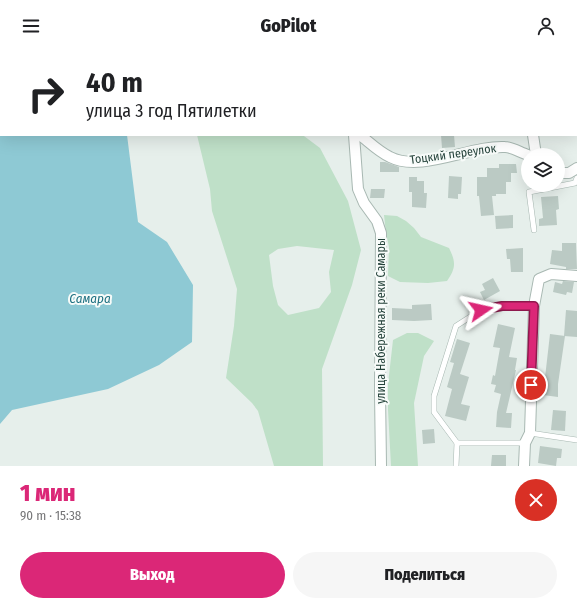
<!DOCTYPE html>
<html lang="ru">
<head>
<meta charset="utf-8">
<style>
  :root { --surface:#fff; --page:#f6f6f6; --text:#202124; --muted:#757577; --accent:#db2777 }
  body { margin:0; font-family:"Fira Sans Condensed",sans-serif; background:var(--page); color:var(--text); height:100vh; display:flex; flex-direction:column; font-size:15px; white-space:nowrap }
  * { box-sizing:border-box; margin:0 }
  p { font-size:13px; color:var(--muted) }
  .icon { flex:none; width:22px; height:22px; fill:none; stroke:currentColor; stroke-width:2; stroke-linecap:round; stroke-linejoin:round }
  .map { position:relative; height:414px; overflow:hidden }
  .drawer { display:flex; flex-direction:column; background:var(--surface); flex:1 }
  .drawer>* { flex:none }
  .top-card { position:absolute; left:0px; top:0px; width:577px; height:84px; box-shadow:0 4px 16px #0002; background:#fff; color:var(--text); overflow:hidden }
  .controls { position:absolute; left:521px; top:96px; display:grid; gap:8px }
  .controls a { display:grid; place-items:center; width:44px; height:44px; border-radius:50%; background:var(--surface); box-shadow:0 4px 16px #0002; font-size:20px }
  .pin { position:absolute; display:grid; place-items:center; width:34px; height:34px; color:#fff; margin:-17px; border:2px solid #fff; border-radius:50%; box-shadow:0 1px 4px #0007 }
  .me { position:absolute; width:44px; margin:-22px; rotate:79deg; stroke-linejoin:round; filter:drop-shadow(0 0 3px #0008) }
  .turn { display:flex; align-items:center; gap:14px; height:84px; padding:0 20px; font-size:18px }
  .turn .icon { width:52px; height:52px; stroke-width:2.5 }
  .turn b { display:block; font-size:28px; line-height:34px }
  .round { display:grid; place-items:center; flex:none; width:42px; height:42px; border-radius:21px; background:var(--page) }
  .head { display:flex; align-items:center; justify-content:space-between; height:68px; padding:0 20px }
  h1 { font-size:24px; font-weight:800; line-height:30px; color:var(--accent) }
  .button { display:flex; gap:8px; margin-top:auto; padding:8px 20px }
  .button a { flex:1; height:46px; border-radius:24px; background:var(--accent); color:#fff; font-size:16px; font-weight:800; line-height:46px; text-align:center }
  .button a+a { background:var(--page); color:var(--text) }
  header { display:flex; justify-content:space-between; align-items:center; height:52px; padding:0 20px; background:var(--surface); font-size:18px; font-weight:800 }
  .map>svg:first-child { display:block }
  .green { fill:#bfe0c8; fill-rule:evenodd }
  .water { fill:#8ec9d4 }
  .building { fill:#bbcac4 }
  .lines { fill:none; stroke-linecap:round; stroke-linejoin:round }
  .service-casing { stroke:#a8b8b2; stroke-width:6 }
  .minor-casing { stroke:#a8b8b2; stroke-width:12 }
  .service { stroke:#fff; stroke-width:5 }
  .minor { stroke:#fff; stroke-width:10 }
  .route-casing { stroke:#8e194d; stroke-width:10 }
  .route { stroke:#db2777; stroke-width:7 }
  .labels { text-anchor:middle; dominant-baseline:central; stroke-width:4; stroke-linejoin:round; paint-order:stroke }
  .street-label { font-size:12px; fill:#24423a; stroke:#f7fbf9 }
  .water-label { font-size:13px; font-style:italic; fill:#1c6f80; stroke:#f7fbf9 }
</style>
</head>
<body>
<header><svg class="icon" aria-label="menu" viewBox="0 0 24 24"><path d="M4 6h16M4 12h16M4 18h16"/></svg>GoPilot<svg class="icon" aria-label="person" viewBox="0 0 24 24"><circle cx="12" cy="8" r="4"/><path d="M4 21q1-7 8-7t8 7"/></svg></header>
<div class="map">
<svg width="577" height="414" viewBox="0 0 577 414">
  <rect width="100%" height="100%" fill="#e6efeb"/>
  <g class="green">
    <polygon points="189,0 265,0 189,1"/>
    <path d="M197 83 304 84 320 96 348 149 361 198 352 233 322 317 323 414H274L258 359 252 351 226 326 234 274 237 237 212 159 210 137ZM297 194 334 198 329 220 331 240 319 256 288 263 278 253 273 234 269 203 278 197Z"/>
    <path d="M384 163 397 164 406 169 414 176 421 185 449 196C456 210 456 216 447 229L428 231 400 230 388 224 389 195 386 181Z"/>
    <polygon points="407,281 418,281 434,289 424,304 414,351 418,414 391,414 388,358 388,332 393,288"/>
  </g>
  <polygon class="water" points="0,0 138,0 138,1 1,1 1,83 127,83 138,170 167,190 193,233 192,290 159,313 108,337 12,358 0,372"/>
  <g class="building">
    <polygon points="441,83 454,83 455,95 442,96"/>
    <polygon points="380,110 385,110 399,115 399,120 380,120"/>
    <polygon points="499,112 516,112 517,121 511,121 511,130 506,130 506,142 496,142 496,144 492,144 494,163 481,164 479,144 477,144 477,125 487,125 487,116 499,116"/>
    <polygon points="449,124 462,125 461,142 458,142 458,147 448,146"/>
    <polygon points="409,125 417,125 417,129 424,129 424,141 427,141 426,156 412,155 412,140 409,140"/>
    <polygon points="371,137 385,137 384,146 370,146"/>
    <polygon points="558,144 559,157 556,158 557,173 539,174 539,167 543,166 541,145"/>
    <polygon points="513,163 513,176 496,177 495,164"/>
    <polygon points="562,191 576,191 577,217 566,217 566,215 550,212 552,198 562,199"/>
    <polygon points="523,196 523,220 511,220 510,207 507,207 506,197"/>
    <polygon points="493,226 500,239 484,248 480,240 485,238 482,232"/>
    <polygon points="563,229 574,230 572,241 567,240 566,243 553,240 555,230 562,232"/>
    <polygon points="431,252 432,268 414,269 392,268 392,256 412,257 412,253"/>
    <polygon points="566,258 577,259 577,285 564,284"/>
    <polygon points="498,272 515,276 509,305 517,306 515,318 516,318 506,361 512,361 511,376 496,375 497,360 501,342 494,340 496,333 491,332 493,323 495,324 500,296 493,295"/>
    <polygon points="550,282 565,284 558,332 558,345 543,343"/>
    <polygon points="457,287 470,291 460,322 469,325 461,352 470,354 466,369 445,364 452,337 447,335 454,311 450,310"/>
    <polygon points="553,358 566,359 565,379 551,378"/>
    <polygon points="434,377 435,391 423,392 422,378"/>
    <polygon points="540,394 562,397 561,406 557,406 556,414 538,411"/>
    <polygon points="492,403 506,403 506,414 491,414"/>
  </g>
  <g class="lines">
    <defs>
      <g id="service">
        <polyline points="534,178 529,140 575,131 577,126"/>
        <polyline points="530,381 577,388"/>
        <polyline points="457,391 525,391"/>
        <polyline points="456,414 457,391 434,360 434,344 456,274 481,258 501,254 534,254"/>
      </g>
      <g id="minor">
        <polyline points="345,0 346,1"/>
        <polyline points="504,0 504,1"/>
        <polyline points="576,12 577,12"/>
        <polyline points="354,83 358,137 364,151 377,169 381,181 380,339 381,414"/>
        <path d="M360 83C369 90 379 100 390 105 421 121 471 93 505 95 512 95 521 101 528 103"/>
        <polyline points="533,83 536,103"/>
        <polyline points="558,121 569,121 577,116"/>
        <polyline points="524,414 525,391 530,381 534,254 539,227 551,222 577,224"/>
      </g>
    </defs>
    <use href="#service" class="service-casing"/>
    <use href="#minor" class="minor-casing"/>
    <use href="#service" class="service"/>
    <use href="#minor" class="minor"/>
  </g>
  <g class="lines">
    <defs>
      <polyline id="route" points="481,258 502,254 534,254 531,333"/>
    </defs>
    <use href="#route" class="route-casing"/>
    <use href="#route" class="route"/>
  </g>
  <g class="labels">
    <g class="street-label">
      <text transform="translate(453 102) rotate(-8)">Тоцкий переулок</text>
      <text transform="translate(381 269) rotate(-90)">улица Набережная реки Самары</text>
    </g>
    <g class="water-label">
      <text x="90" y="246">Самара</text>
    </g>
  </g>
</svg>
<div class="controls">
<a><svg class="icon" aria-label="layers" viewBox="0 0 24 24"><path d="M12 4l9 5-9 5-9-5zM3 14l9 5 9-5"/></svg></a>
</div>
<div class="pin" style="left:531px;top:333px;background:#d93025"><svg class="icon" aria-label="arrive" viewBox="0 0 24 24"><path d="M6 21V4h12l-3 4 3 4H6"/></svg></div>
<svg class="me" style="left:481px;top:258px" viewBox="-20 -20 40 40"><path d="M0-17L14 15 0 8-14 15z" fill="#db2777" stroke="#fff" stroke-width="4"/></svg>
<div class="top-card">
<div class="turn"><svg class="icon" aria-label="right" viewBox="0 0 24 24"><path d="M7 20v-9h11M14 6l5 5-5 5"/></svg><div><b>40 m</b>улица 3 год Пятилетки</div></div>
</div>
</div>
<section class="drawer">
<div class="head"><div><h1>1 мин</h1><p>90 m · 15:38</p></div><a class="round" style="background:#d93025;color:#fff"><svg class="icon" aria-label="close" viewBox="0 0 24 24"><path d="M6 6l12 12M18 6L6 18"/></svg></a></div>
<div class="button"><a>Выход</a><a>Поделиться</a></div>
</section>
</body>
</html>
